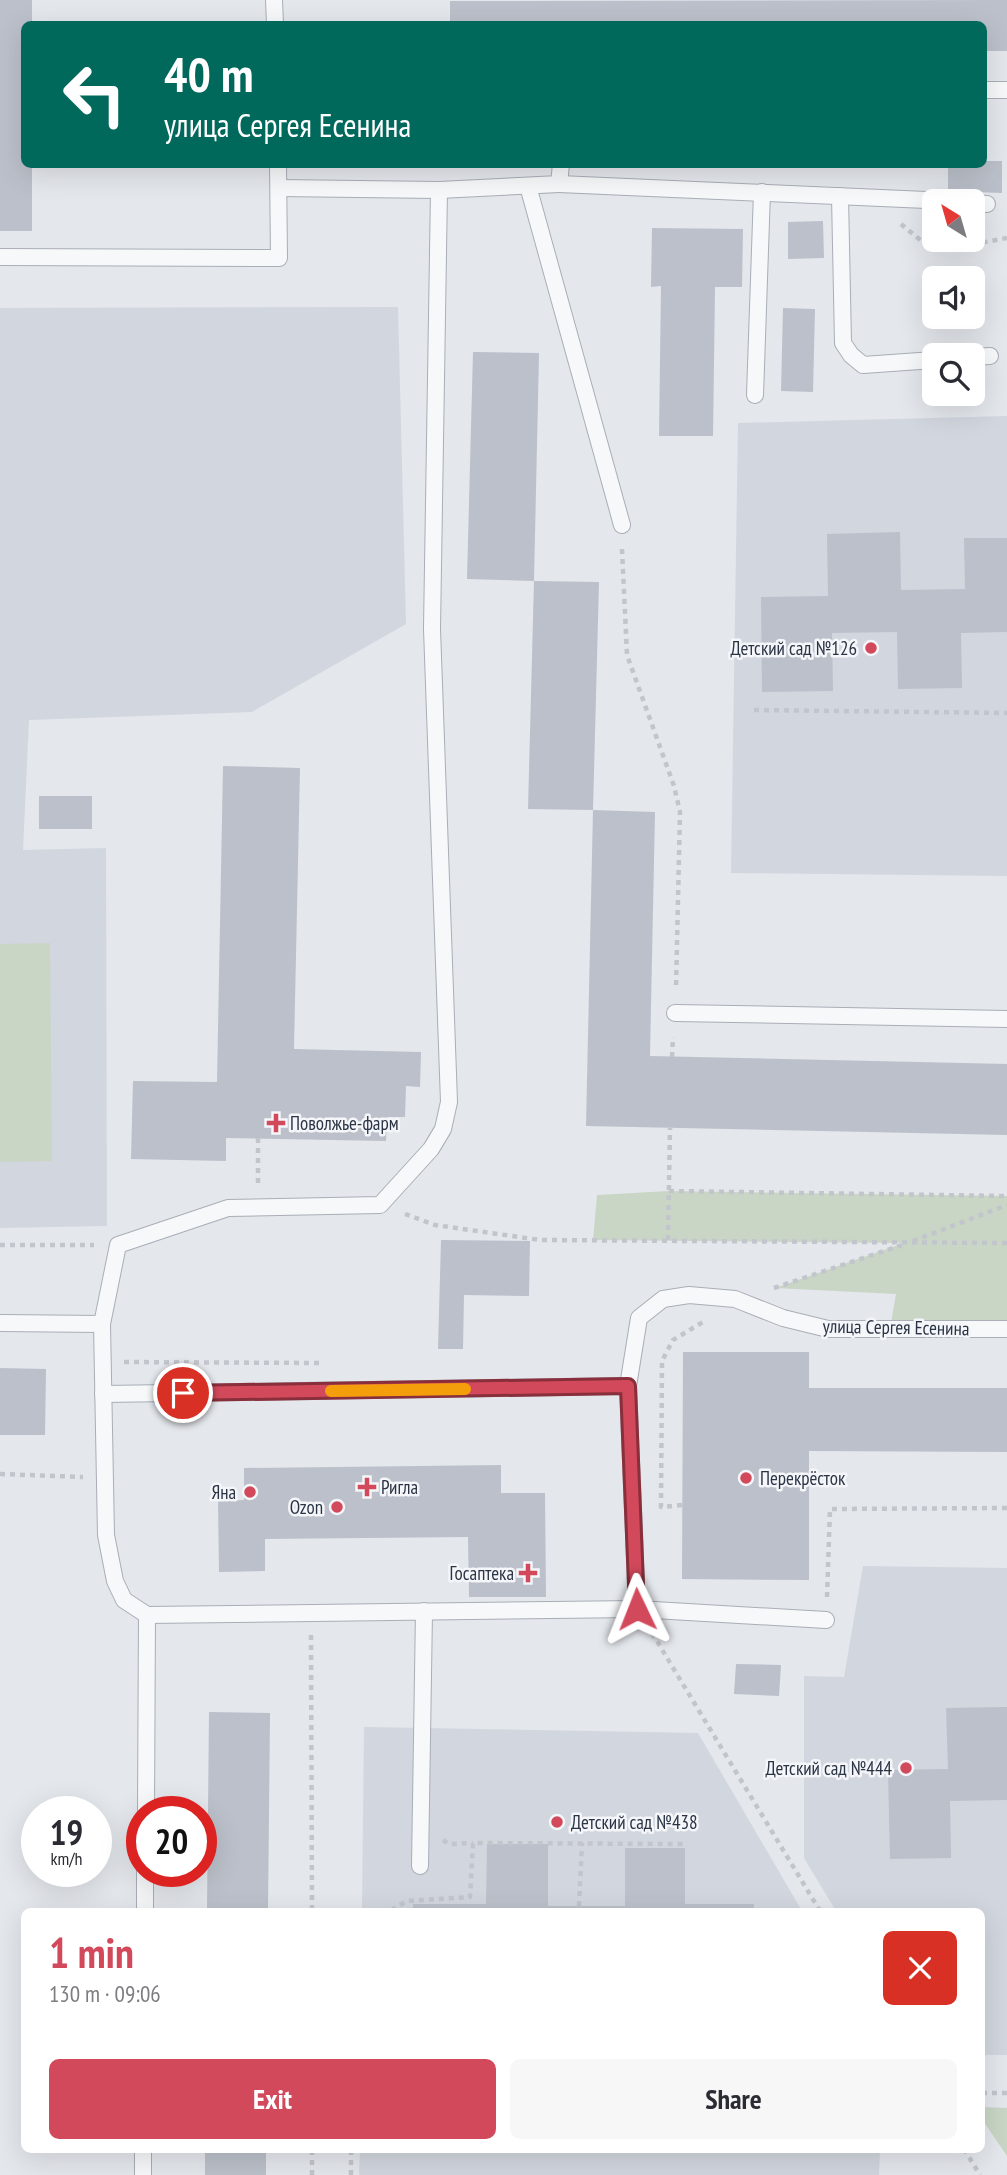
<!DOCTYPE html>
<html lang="en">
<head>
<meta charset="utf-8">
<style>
  :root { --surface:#fff; --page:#f7f7f7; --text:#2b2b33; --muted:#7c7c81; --accent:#d1495b }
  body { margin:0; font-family:"PT Sans Narrow",sans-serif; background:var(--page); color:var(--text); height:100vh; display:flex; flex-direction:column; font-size:26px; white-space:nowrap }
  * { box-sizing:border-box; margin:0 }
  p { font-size:23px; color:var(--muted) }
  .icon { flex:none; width:38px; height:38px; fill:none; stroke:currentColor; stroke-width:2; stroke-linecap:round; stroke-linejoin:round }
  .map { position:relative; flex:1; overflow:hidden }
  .panel { position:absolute; left:21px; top:1908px; width:964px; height:245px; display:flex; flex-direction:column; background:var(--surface); border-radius:10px; box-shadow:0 7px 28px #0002 }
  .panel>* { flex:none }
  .banner { position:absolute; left:21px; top:21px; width:966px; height:147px; border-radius:10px; box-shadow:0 7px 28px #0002; background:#00695c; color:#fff; overflow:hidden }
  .needle { width:46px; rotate:323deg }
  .fabs { position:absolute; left:922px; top:189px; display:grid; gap:14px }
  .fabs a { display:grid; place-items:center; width:63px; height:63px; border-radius:10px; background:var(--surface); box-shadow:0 7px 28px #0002; font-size:35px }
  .speed { position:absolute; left:21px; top:1796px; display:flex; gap:14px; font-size:35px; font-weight:700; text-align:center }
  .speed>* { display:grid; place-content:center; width:91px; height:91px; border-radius:50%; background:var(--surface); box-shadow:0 7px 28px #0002; line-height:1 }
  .speed small { font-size:18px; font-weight:400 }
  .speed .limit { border:10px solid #d22; background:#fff; color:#111 }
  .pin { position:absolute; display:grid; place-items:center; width:60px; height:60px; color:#fff; margin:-30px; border:4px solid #fff; border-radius:50%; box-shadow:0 2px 7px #0007 }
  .me { position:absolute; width:77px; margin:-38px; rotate:358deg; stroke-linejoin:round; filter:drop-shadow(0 0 5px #0008) }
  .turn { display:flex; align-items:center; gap:24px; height:147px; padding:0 28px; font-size:32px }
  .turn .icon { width:91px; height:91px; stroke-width:2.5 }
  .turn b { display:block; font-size:49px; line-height:60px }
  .round { display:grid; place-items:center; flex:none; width:74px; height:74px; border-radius:10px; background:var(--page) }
  .headline { display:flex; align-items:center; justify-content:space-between; height:119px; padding:0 28px }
  h1 { font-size:42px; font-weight:700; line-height:52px; color:var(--accent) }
  .action { display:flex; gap:14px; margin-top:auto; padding:14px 28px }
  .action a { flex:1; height:80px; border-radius:10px; background:var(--accent); color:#fff; font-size:28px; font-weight:700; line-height:80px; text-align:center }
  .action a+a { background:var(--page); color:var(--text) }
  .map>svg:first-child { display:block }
  .built { fill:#d2d6de }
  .green { fill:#c9d6c5 }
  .building { fill:#bbc0ca }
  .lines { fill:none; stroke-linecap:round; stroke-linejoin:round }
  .service-casing { stroke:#a9aeb7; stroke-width:18 }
  .path { stroke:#c2c5cb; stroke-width:4.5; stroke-dasharray:5 5; stroke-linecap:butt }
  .service { stroke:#f7f8fa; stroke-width:16 }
  .route-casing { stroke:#882f3b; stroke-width:18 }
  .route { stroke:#d1495b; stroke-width:12 }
  .slow { stroke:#f59e0b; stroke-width:12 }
  .poi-dot { fill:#d1495b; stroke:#f4f6f9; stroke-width:2.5 }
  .labels { text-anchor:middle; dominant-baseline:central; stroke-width:5; stroke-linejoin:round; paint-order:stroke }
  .poi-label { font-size:19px; fill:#2b3445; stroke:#f4f6f9; text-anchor:end }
  .street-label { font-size:19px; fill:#2b3445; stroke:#f4f6f9 }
</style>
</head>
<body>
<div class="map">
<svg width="1007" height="2175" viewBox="0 0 1007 2175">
  <rect width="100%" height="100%" fill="#e4e7ec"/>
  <g class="built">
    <polygon points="398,307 406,624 252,712 29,720 23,850 106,848 107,1226 0,1228 0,308"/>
    <polygon points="1007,416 1007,876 731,873 738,423"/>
    <polygon points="863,1566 1007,1568 1007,2055 982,2055 982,1911 836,1911 804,1858 804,1676 844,1677"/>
    <polygon points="364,1727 698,1733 802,1911 362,1911"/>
    <polygon points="360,2149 880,2149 879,2175 359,2175"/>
  </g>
  <g class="green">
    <polygon points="50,943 52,1161 0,1162 0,944"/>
    <polygon points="669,1191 1007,1196 1007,1329 890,1329 896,1294 775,1288 904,1243 593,1240 597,1195"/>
    <polygon points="982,2107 1007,2108 1007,2156 982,2119"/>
  </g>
  <g class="building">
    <polygon points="0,0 32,0 32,24 24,24 24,164 32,164 32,231 0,231"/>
    <polygon points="1007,0 1007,51 984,51 984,24 450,24 450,1"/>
    <polygon points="984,161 1002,161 1002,193 948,191 948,164 984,164"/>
    <polygon points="823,221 824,258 788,259 788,222"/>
    <polygon points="652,228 743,229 742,287 715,287 713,436 659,436 661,286 651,287"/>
    <polygon points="783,308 815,309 813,392 781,391"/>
    <polygon points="473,352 539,353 534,581 467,579"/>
    <polygon points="900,532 901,590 965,589 964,538 1007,538 1007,632 961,633 962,688 898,689 897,632 832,633 833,691 762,692 761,597 828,596 827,534"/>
    <polygon points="534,581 599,582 593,810 655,812 650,1056 1007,1064 1007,1135 586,1126 593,810 528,809"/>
    <polygon points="223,766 300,768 294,1049 421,1052 420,1087 406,1086 405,1117 387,1117 386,1141 226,1138 226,1161 131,1159 133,1081 217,1082"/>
    <rect x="39" y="796" width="53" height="33"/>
    <polygon points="441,1240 530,1241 529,1296 464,1295 463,1349 438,1349"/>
    <polygon points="683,1352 809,1352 809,1388 1007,1388 1007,1452 809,1451 809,1580 682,1579"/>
    <polygon points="0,1368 46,1369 45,1435 0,1435"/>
    <polygon points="501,1465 501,1493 545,1493 546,1597 469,1597 468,1537 265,1539 265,1571 219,1572 218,1501 244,1500 244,1468"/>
    <polygon points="736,1664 781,1665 779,1696 734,1694"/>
    <polygon points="1007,1707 1007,1800 950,1801 951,1858 890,1859 888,1770 948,1769 946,1708"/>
    <polygon points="209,1712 270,1713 268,1911 207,1911"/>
    <polygon points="487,1844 548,1844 548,1906 625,1906 625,1848 685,1848 685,1904 754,1904 754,1911 413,1911 413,1904 486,1904"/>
    <rect x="205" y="2149" width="61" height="26"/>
  </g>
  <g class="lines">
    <defs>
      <g id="service">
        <polyline points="274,0 275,24"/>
        <polyline points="984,90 1007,90"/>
        <polyline points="559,184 949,201"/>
        <polyline points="528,186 622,525"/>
        <polyline points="279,188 439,190 559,184 561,164"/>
        <polyline points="840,196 843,343 851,355 863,365 934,360"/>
        <polyline points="973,203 987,204"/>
        <polyline points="0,257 279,258 278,164"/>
        <polyline points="973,357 990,356"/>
        <polyline points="755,395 762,192"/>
        <polyline points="675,1013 1007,1019"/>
        <polyline points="0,1323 102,1324 106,1535 115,1581 124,1600 147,1615 637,1609 826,1620"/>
        <polyline points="102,1324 118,1245 228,1208 380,1205 431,1149 443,1129 449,1102 432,629 439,190"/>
        <polyline points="628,1386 637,1609"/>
        <polyline points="103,1394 628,1386 639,1318 663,1299 689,1295 735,1299 783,1318 828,1329 1007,1329"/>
        <polyline points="146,1811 147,1615"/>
        <polyline points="420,1866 424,1611"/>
        <polyline points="145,1911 145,1871"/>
        <polyline points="143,2175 143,2149"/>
      </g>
    </defs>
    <use href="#service" class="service-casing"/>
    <g class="path">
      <polyline points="901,224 925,244 948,249 1007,238"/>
      <polyline points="622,549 627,655 674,786 680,812 676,989"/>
      <polyline points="754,710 1007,713"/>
      <polyline points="672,1057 673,1037"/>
      <polyline points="258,1138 258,1183"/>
      <polyline points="669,1191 1007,1196"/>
      <polyline points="405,1214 435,1225 540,1240 1007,1243"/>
      <polyline points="668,1240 670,1128"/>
      <polyline points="913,1241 1007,1205"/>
      <polyline points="0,1245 94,1245"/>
      <polyline points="774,1288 905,1244"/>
      <polyline points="124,1362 322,1363"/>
      <polyline points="0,1474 83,1477"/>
      <polyline points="682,1505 661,1507 662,1361 673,1340 703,1322"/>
      <polyline points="827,1597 830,1509 1007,1508"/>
      <polyline points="652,1633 820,1911"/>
      <polyline points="311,1635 312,1911"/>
      <polyline points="443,1840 449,1844 473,1843"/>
      <polyline points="579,1906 582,1843"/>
      <polyline points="393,1911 393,1909 407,1901 470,1897 473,1843 686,1844"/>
      <polyline points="982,2093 1007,2093"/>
      <polyline points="964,2149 980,2175"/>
      <polyline points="312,2175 312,2149"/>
      <polyline points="351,2175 351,2149"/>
    </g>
    <use href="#service" class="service"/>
  </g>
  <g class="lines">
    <defs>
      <polyline id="route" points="183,1393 628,1386 637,1609"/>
    </defs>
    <use href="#route" class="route-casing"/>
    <use href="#route" class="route"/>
    <polyline class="slow" points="331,1391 465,1389"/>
  </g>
  <g class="poi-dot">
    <circle cx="871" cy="648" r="7"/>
    <path d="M272.5 1112.5h7v7h7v7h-7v7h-7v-7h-7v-7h7z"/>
    <circle cx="746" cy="1478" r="7"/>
    <path d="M363.5 1476.5h7v7h7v7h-7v7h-7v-7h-7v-7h7z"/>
    <circle cx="250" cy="1492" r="7"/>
    <circle cx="337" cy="1507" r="7"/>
    <path d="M524.5 1562.5h7v7h7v7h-7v7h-7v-7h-7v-7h7z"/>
    <circle cx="906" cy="1768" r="7"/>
    <circle cx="557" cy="1822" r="7"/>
  </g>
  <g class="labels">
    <g class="poi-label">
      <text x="857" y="648">Детский сад №126</text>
      <text x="290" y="1123" text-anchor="start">Поволжье-фарм</text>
      <text x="760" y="1478" text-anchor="start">Перекрёсток</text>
      <text x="381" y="1487" text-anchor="start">Ригла</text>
      <text x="236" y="1492">Яна</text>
      <text x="323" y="1507">Ozon</text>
      <text x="514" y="1573">Госаптека</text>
      <text x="892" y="1768">Детский сад №444</text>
      <text x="571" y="1822" text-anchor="start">Детский сад №438</text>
    </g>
    <g class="street-label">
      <text transform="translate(896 1327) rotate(1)">улица Сергея Есенина</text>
    </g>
  </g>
</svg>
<div class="fabs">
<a><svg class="needle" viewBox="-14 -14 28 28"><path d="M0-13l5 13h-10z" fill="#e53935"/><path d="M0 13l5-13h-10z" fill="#7c7c81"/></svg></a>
<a><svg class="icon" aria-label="sound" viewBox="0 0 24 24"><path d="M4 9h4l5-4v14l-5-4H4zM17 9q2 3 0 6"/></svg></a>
<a><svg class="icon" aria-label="search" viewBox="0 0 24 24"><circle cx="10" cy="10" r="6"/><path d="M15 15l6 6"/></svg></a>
</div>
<div class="speed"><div>19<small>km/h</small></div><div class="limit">20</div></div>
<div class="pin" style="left:183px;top:1393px;background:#d93025"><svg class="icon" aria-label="arrive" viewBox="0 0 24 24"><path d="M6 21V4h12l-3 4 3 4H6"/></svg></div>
<svg class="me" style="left:637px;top:1609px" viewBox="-20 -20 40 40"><path d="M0-17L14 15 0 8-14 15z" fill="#d1495b" stroke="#fff" stroke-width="4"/></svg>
<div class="banner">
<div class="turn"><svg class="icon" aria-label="left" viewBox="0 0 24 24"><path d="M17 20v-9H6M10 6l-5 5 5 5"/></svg><div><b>40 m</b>улица Сергея Есенина</div></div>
</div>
<section class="panel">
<div class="headline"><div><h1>1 min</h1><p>130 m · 09:06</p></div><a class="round" style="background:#d93025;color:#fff"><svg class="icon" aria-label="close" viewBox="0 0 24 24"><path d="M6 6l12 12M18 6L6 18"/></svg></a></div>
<div class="action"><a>Exit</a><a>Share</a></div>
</section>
</div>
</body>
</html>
